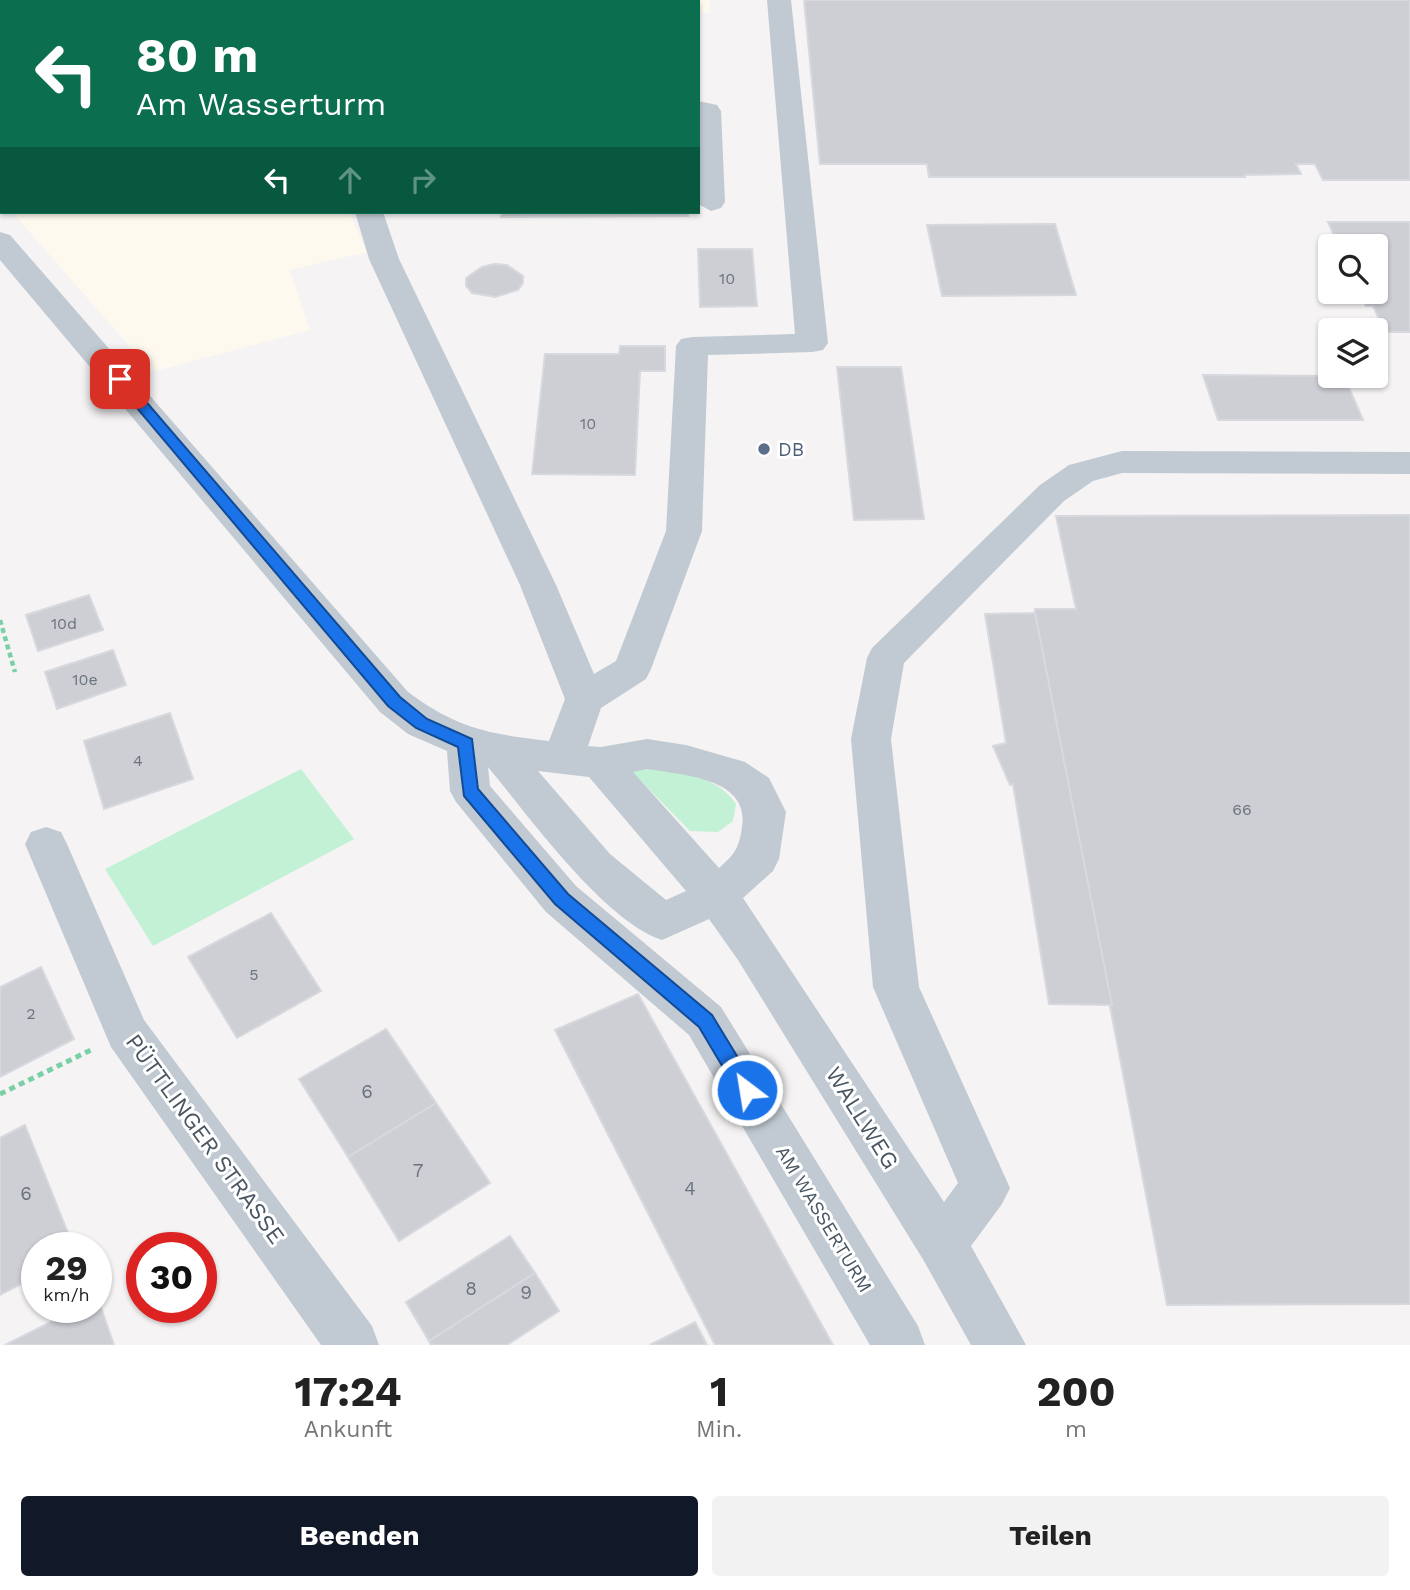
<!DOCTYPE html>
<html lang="de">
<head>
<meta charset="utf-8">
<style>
  :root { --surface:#fff; --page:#f2f2f2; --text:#222; --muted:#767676; --accent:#111827 }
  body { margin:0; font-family:"Work Sans",sans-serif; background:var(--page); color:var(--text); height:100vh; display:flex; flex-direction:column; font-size:26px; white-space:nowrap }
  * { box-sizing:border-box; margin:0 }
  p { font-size:23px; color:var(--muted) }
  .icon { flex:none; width:38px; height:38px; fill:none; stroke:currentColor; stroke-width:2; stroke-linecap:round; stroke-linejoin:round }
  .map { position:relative; height:1345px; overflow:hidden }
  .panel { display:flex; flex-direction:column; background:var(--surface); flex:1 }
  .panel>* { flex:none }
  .top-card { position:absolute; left:0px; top:0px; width:700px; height:214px; box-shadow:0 2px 5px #0004; background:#0b6e4f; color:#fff; overflow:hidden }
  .controls { position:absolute; left:1318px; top:234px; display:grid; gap:14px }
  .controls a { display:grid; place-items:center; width:70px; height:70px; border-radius:7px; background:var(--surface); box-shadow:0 2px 5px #0004; font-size:35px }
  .speed { position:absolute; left:21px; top:1232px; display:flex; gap:14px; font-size:35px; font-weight:700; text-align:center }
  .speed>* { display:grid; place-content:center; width:91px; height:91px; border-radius:50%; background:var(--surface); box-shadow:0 2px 5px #0004; line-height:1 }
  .speed small { font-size:18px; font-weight:400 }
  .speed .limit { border:10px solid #d22; background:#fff; color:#111 }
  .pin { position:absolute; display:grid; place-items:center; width:60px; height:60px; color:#fff; margin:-30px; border-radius:14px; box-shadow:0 4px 10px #0006 }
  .me { position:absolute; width:77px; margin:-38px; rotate:329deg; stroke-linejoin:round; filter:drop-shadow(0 0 5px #0008) }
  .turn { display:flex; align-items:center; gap:24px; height:147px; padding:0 21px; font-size:32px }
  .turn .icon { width:91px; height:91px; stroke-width:2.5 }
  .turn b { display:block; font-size:49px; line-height:60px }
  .lanes { display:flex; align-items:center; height:66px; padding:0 21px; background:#0003; justify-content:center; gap:35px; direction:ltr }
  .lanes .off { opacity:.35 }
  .eta { display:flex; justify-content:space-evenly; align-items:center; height:119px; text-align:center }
  .eta b { font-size:42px; font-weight:700; line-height:49px }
  .cta { display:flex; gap:14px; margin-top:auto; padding:14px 21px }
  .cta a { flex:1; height:80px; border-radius:7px; background:var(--accent); color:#fff; font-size:28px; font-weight:700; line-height:80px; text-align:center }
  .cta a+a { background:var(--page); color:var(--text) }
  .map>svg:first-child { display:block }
  .commercial { fill:#fdf9ef }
  .green { fill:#c3f1d5 }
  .building { fill:#cdcfd5; stroke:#d7d9de; stroke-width:2 }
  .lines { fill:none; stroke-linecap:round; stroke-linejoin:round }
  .path-far1 { stroke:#7ad0a6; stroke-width:4.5; stroke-dasharray:5 3.5; stroke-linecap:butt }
  .path { stroke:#7ad0a6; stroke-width:5; stroke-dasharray:6 4.5; stroke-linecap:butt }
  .minor { fill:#c1cad2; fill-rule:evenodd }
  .route { fill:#1a73e8; stroke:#114b97; stroke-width:2 }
  .service-dot { fill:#5c6f8a; stroke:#fff; stroke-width:2.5 }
  .labels { text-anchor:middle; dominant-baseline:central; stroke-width:6; stroke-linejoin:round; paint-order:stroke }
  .number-label { font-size:16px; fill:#6b747e }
  .service-label { font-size:19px; fill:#4e5e75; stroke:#fff; text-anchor:start }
  .near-number-label { font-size:19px; fill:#6b747e }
  .street-label { font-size:19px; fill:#4a5661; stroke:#fff }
  .near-street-label { font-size:23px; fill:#4a5661; stroke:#fff }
</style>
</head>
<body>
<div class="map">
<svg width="1410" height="1345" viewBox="0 0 1410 1345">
  <rect width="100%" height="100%" fill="#f5f3f3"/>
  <g class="commercial">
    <polygon points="0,0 709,0 710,13 698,13 698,2 2,2 2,200"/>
    <polygon points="12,212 349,212 367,252 290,270 310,330 152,372"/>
  </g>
  <g class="green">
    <path d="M635 767C670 771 715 772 736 804L733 821 718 832 690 831 630 770Z"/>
    <polygon points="301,769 354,839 153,946 105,869"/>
  </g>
  <g class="building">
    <polygon points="804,0 1410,0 1410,180 1323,180 1315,164 1296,164 1301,174 1244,175 1245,177 929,177 927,164 820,164"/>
    <polygon points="502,212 688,212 688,216 501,217"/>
    <polygon points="1328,222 1410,222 1410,332 1385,332 1373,306 1366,306 1360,292 1376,292 1376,247 1339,247"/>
    <polygon points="1055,224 1076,295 942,296 927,225"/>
    <polygon points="698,249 752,249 757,306 700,307"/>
    <polygon points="494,264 507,265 523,276 523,283 518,290 495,297 472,293 466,286 466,278 482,267"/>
    <polygon points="620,346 665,346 665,371 640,371 635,475 532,474 545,354 619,354"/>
    <polygon points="837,367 901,367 924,519 854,520"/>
    <polygon points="1203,375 1344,376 1363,420 1218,420"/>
    <polygon points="1410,515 1410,1304 1167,1305 1035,613 1035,609 1076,609 1056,516"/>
    <polygon points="89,595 103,630 38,651 26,615"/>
    <polygon points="1035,613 1112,1005 1049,1004 1013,784 1010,785 993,746 1006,743 985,614"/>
    <polygon points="113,650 126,685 57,709 45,672"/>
    <polygon points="170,713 193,779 104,809 84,741"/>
    <polygon points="271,913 321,991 237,1038 188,957"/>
    <polygon points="41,967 74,1039 0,1077 0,987"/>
    <polygon points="638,994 833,1345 715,1345 555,1030"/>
    <polygon points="386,1029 436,1103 348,1157 299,1079"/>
    <polygon points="436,1103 490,1183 399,1241 348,1157"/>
    <polygon points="25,1125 74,1248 37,1248 37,1276 0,1295 0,1138"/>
    <polygon points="510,1236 535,1273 429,1341 406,1302"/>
    <polygon points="535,1273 559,1311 507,1345 431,1345 429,1341"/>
    <polygon points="98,1299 114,1345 5,1345 81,1307 96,1307"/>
    <polygon points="695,1322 707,1345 650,1345"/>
  </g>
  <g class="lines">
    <polyline class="path-far1" points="0,620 15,672"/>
    <polyline class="path" points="0,1094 91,1050"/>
    <g class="minor">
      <polygon points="357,0 381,0 356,2"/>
      <path d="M767 0H791L828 343 823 350 812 352 708 355 702 531 651 669 646 679 601 708 588 746 601 747 647 739 686 745 745 762 769 778 786 812 779 859 773 871 743 898 944 1202 958 1183 873 987 851 739 867 658 872 648 1040 485 1069 465 1122 451 1410 452V474L1122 473 1093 481 1064 501 904 663 891 739 919 987 1010 1188 1002 1204 971 1246 1026 1345H971L924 1261 738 960 709 919 662 940C603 920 529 816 488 767L490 786 576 886 721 1007 918 1326 925 1345H870L689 1035 546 912 456 802 450 791 447 751 408 734 380 712 0 260V232L10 235 408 692C458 729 489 734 549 741L565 699 520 585 369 259 355 212H383L399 259 556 585 594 674 616 661 666 531 676 346 681 339 692 337 795 334ZM647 769C683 775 750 778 742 827 739 848 735 854 719 868L633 772ZM538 771 589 777 686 891 666 900 610 854Z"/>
      <polygon points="698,101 717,105 721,111 725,202 721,208 711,211 698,204"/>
      <polygon points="46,827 61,832 67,844 144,1020 372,1326 379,1345 321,1345 111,1047 25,844 31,832"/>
    </g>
  </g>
  <polygon class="route" points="120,375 124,376 400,697 427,719 472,739 478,789 568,894 712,1015 754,1084 757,1090 754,1096 747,1099 740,1096 699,1027 555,904 464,796 458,747 416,728 388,706 115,382 113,379"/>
  <circle class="service-dot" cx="764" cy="449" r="7"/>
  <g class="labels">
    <g class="number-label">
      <text x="727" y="278">10</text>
      <text x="588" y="423">10</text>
      <text x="64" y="623">10d</text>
      <text x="85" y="679">10e</text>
      <text x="138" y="760">4</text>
      <text x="1242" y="809">66</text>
      <text x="254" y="974">5</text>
      <text x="31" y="1013">2</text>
    </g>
    <g class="service-label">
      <text x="778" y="449">DB</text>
    </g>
    <g class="near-number-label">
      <text x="367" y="1091">6</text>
      <text x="418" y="1170">7</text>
      <text x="690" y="1188">4</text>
      <text x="26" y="1193">6</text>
      <text x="471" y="1288">8</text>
      <text x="526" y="1292">9</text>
    </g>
    <g class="street-label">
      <text transform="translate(824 1219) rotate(59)">AM WASSERTURM</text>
    </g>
    <g class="near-street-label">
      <text transform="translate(862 1118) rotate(58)">WALLWEG</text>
      <text transform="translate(205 1139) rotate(54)">PÜTTLINGER STRASSE</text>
    </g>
  </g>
</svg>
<div class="controls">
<a><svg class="icon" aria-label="search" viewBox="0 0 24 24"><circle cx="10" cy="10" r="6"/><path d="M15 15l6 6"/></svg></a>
<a><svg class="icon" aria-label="layers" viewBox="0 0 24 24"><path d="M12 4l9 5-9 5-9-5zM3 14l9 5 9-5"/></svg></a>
</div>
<div class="speed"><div>29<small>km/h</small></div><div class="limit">30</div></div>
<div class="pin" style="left:120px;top:379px;background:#d93025"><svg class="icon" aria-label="arrive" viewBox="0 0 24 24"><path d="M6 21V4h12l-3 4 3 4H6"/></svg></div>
<svg class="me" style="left:747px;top:1090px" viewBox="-20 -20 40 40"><circle r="17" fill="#1a73e8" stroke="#fff" stroke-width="3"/><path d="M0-11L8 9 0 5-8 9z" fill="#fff"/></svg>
<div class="top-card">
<div class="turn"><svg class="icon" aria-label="left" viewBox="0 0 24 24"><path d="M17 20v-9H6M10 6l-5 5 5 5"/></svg><div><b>80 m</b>Am Wasserturm</div></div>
<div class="lanes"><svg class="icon" aria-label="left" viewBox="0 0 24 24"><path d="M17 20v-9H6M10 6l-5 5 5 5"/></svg><svg class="icon off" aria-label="ahead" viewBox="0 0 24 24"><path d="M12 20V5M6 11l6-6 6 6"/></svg><svg class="icon off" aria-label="right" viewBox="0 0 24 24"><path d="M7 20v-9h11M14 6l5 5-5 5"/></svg></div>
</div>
</div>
<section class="panel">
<div class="eta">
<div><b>17:24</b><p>Ankunft</p></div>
<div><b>1</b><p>Min.</p></div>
<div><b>200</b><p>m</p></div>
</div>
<div class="cta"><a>Beenden</a><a>Teilen</a></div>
</section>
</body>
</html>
